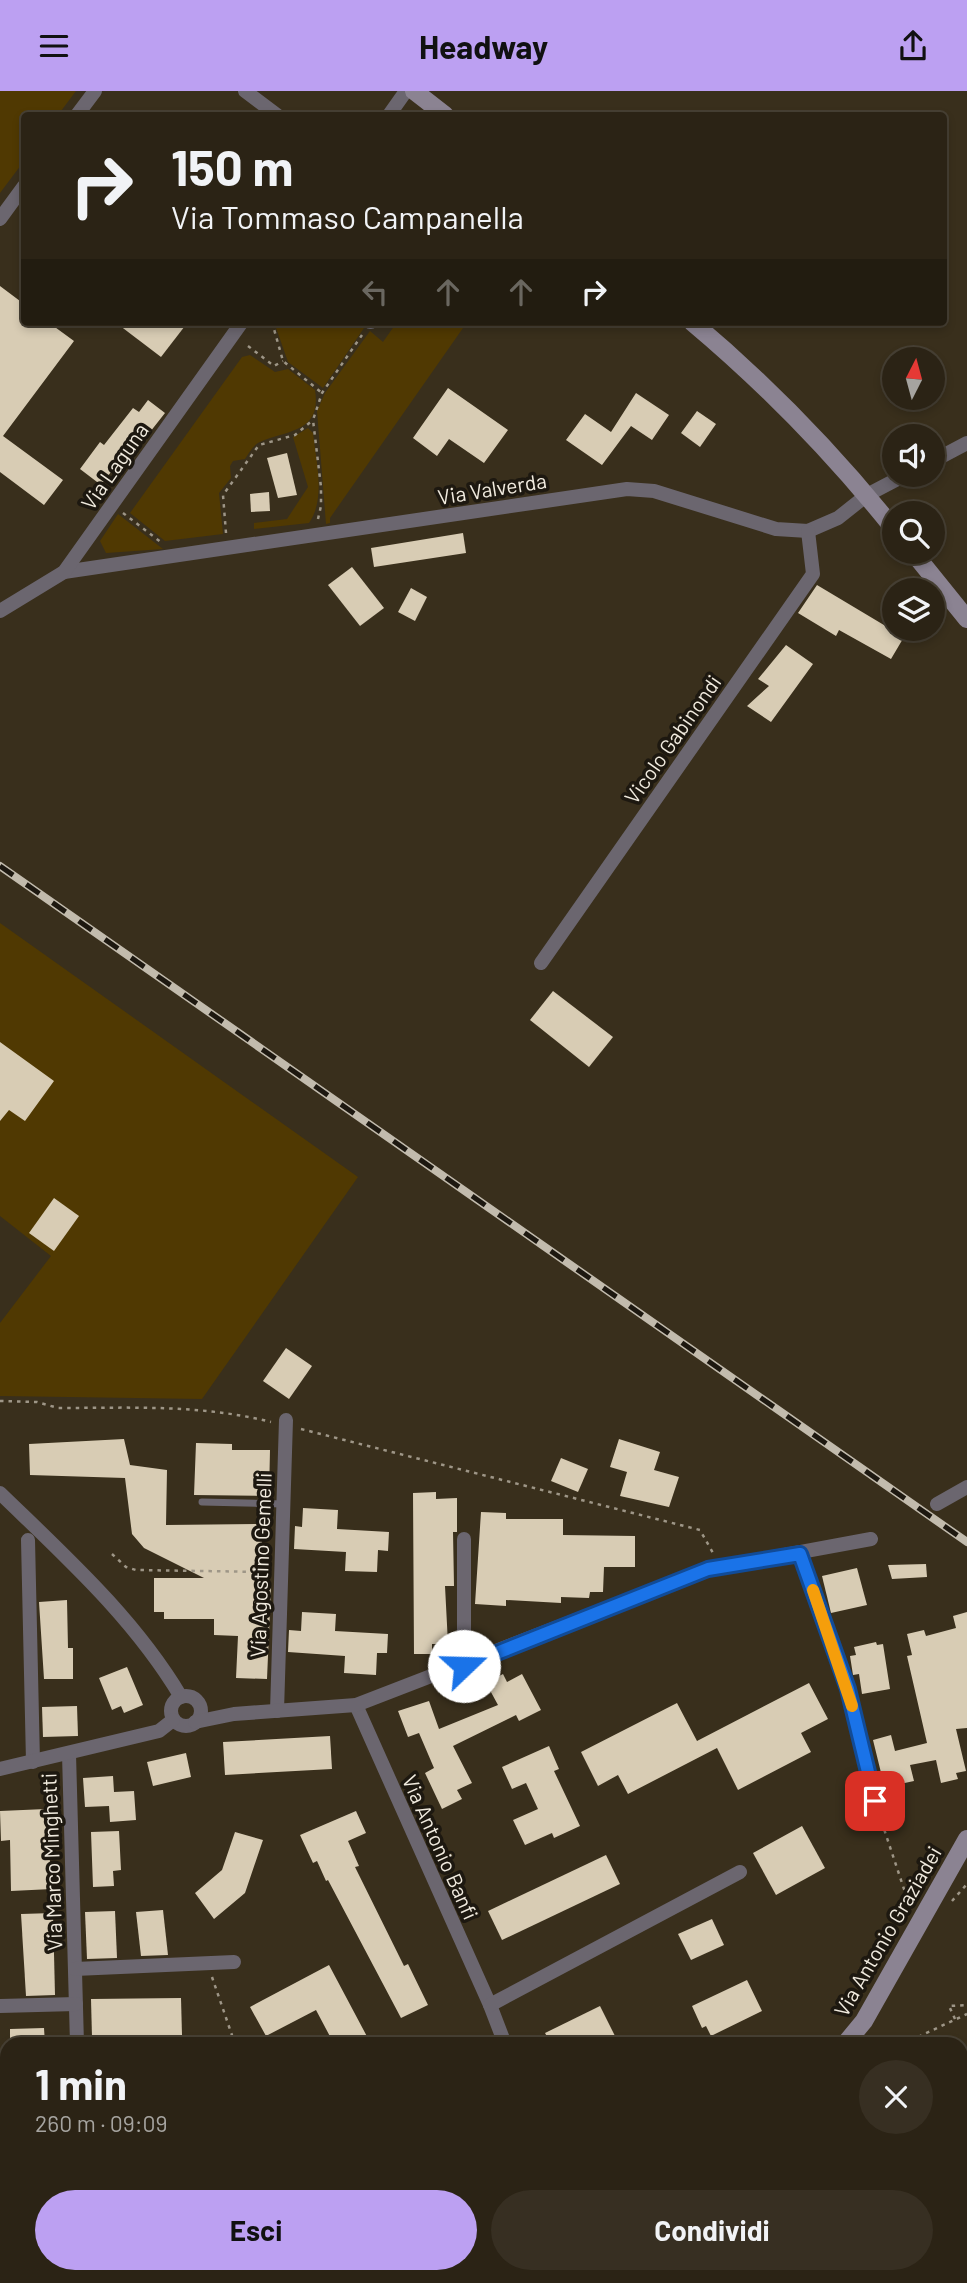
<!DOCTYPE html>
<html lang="it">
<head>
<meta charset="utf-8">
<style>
  :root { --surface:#2b2315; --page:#372f22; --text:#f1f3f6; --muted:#a6a4a0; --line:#474034; --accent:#bca0f2 }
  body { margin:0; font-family:Barlow,sans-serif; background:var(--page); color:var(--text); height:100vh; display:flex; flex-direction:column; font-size:26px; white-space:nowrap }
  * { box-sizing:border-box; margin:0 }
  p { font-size:23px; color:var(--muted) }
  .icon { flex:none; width:38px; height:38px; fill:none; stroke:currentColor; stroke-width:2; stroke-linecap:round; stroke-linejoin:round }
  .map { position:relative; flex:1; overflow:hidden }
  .sheet { position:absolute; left:0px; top:1946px; width:968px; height:247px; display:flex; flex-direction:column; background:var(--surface); border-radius:21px 21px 0 0; box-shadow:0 4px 10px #0003,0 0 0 2px var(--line) }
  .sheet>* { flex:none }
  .top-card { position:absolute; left:21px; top:21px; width:926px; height:214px; border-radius:7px; box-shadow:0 4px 10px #0003,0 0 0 2px var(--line); background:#2b2315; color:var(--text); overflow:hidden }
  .needle { width:46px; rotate:6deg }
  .controls { position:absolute; left:882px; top:256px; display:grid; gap:14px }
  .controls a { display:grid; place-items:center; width:63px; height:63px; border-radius:50%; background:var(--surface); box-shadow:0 4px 10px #0003,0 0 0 2px var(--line); font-size:35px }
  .pin { position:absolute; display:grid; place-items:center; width:60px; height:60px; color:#fff; margin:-30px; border-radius:14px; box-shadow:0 4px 10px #0006 }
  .me { position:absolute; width:77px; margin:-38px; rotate:69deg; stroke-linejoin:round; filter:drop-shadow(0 0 5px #0008) }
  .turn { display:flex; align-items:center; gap:24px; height:147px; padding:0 35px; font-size:32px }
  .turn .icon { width:91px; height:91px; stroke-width:2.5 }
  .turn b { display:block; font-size:49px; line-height:60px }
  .lanes { display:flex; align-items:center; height:66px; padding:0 35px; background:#0003; justify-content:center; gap:35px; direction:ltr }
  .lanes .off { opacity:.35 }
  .round { display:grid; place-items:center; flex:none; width:74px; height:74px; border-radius:37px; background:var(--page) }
  .summary { display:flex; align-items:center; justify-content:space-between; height:119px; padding:0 35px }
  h1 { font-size:42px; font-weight:700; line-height:52px }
  .action { display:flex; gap:14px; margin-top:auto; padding:14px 35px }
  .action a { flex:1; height:80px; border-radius:42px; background:var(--accent); color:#111; font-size:28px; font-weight:700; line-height:80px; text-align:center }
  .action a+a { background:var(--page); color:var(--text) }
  header { display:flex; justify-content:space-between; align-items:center; height:91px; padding:0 35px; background:var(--accent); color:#111; font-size:32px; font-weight:700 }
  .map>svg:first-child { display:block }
  .green { fill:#503902 }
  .building { fill:#d8ccb4 }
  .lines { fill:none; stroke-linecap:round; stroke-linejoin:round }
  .path { stroke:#9e9687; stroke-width:2.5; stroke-dasharray:3.5 5; stroke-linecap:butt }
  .lane { stroke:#6b666f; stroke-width:7 }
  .street { stroke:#6b666f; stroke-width:14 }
  .secondary { stroke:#8b8392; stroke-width:18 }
  .rail-casing { stroke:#c2bbad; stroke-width:8 }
  .rail { stroke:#1d1810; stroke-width:5; stroke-dasharray:16; stroke-linecap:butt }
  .route-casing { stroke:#114b97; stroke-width:18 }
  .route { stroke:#1a73e8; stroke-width:12 }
  .slow { stroke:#f59e0b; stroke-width:12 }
  .labels { text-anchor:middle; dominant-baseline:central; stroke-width:7; stroke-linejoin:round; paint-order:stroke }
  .street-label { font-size:21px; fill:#f1ebdf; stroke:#1d1810 }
</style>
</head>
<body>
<header><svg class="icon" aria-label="menu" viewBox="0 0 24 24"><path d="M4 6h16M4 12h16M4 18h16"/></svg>Headway<svg class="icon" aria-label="share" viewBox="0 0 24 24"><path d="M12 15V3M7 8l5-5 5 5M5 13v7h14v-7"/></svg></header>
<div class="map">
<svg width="967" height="2192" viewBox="0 0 967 2192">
  <rect width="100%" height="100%" fill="#392f1c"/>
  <g class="green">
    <polygon points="0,0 76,0 58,24 24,24 24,70 0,102"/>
    <polygon points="274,231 355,231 364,237 323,297 288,271"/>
    <polygon points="397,231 454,231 463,237 330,427 330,432 326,433 317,320 325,302 370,240 383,251"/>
    <path d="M250 264 275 281 288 278 315 299C322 342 287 339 260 351 253 354 249 362 245 368L233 370 230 375 231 387 219 402 223 443 165 450 130 422 242 266Z"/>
    <path d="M308 337 313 342C316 370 326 408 309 432L254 438V432L287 428 308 396 293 346Z"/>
    <polygon points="118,423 163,458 106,462 100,450"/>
    <polygon points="0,832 358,1086 202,1308 0,1305 0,1232 51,1165 0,1125"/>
    <polygon points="563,2186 658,2186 661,2192 551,2192"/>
  </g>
  <g class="building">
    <polygon points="0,195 24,213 24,231 48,231 74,250 3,345 63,389 44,414 0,381"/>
    <polygon points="115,231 188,231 161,266"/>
    <polygon points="448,297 508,339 484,372 449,348 437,365 413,347"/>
    <polygon points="636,302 669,324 652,349 631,335 602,374 566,349 585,323 611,341"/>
    <polygon points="148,309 165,322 139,355 134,351 101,394 80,378 100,351 104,354 133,317 139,321"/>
    <polygon points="697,320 716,333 700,356 681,342"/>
    <polygon points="287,362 297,404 278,407 267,367"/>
    <polygon points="269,401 270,420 251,421 250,403"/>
    <polygon points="463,442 466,462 374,476 371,457"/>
    <polygon points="352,476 384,517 360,535 328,494"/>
    <polygon points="817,494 904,546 891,568 839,539 836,545 798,522"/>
    <polygon points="411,497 427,506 415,530 398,521"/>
    <polygon points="786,554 813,573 771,631 747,615 769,595 758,588"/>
    <polygon points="553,900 613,946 589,976 530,929"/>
    <polygon points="0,951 54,990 25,1030 9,1019 0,1030"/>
    <polygon points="54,1107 79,1125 54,1160 29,1142"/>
    <polygon points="286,1257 312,1275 289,1308 263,1290"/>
    <polygon points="124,1348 130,1374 167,1379 166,1434 261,1433 264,1487 267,1487 267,1496 271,1496 267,1588 236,1587 238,1545 214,1544 214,1528 164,1528 164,1521 154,1521 154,1487 204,1487 144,1457 132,1443 125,1387 30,1384 29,1353"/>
    <polygon points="619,1348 660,1361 654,1379 679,1386 669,1416 620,1405 627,1381 610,1376"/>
    <polygon points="196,1352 232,1353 232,1359 270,1359 269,1405 194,1404"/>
    <polygon points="561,1367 588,1378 578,1401 551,1390"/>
    <polygon points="436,1401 436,1408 457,1407 457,1441 453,1441 454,1495 445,1495 448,1553 432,1553 432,1563 414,1563 413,1402"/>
    <polygon points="303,1417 338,1419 337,1438 389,1441 388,1460 378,1459 377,1481 345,1480 346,1461 294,1458 295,1435 302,1436"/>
    <polygon points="481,1421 506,1422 506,1428 563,1428 563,1444 635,1445 635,1476 604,1476 603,1501 590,1501 589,1507 561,1506 561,1512 506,1509 506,1515 475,1513"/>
    <polygon points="926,1473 927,1486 892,1488 888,1474"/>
    <polygon points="857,1477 867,1514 831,1522 822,1485"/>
    <polygon points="67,1509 68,1557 73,1557 73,1588 44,1588 39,1511"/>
    <polygon points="302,1521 336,1523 335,1540 388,1543 387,1562 377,1562 376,1584 344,1582 345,1565 288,1561 289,1539 301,1540"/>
    <polygon points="967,1521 967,1637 956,1638 966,1680 956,1682 958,1688 941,1692 936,1669 910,1674 914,1690 900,1693 902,1698 886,1702 873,1649 891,1644 895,1660 927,1652 907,1565 912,1564 907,1543 924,1539 926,1545 956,1537 953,1525"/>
    <polygon points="876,1551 877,1554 883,1553 890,1598 862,1603 859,1583 853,1584 850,1565 856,1564 854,1556"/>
    <polygon points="127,1576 143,1614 124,1622 121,1615 112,1619 99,1587"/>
    <polygon points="503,1583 507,1591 522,1583 541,1619 519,1630 516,1624 453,1655 472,1692 457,1699 462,1708 442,1718 425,1682 434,1677 419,1642 408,1646 398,1620 429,1610 439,1638 498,1614 486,1592"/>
    <polygon points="809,1592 828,1628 801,1642 811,1661 738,1699 717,1657 628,1703 618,1684 598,1695 581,1661 677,1612 697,1650"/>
    <polygon points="77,1615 78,1645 43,1646 42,1616"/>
    <polygon points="330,1645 332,1678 225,1684 223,1651"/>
    <polygon points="549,1655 559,1678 554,1680 580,1735 554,1747 552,1742 525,1754 513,1729 538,1718 526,1692 512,1698 502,1676"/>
    <polygon points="186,1662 191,1686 153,1695 147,1671"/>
    <polygon points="113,1685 114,1701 134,1700 136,1729 110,1731 109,1715 85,1716 83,1687"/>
    <polygon points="46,1718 52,1798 11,1800 10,1749 1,1750 0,1720"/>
    <polygon points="356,1720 366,1742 348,1750 359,1775 355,1776 404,1875 408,1873 428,1914 401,1927 328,1789 326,1790 317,1770 313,1772 300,1744"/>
    <polygon points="802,1735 825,1777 776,1804 753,1762"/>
    <polygon points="119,1740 121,1779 113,1780 114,1795 93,1796 91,1741"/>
    <polygon points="235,1741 263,1749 245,1802 214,1828 195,1802 222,1779"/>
    <polygon points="606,1764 620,1793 502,1849 488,1820"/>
    <polygon points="163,1819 168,1864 141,1865 136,1821"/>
    <polygon points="115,1820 117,1867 87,1868 85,1821"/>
    <polygon points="53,1822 55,1904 26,1905 21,1823"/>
    <polygon points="712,1828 724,1854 691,1869 678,1843"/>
    <polygon points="329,1874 371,1953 334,1953 316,1919 266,1945 250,1916"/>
    <polygon points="747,1889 762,1920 711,1945 706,1935 702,1937 692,1915"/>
    <polygon points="181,1907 182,1944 92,1946 91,1908"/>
    <polygon points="600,1915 619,1953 551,1953 545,1942"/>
    <polygon points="44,1937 45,1953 10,1953 10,1938"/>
  </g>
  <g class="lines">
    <g class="path">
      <polyline points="272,231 283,270 322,302"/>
      <polyline points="248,255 274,275 283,270"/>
      <polyline points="123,422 162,452"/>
      <polyline points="318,428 321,415 321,396 313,329 322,302 362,244"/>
      <polyline points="226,442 223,404 259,354 295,344 313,329"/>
      <path d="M0 1310 37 1311 58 1317C130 1317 200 1313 271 1331"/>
      <polyline points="301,1338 700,1439 713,1462"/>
      <polyline points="112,1463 126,1476 136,1479 267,1481"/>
      <polyline points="879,1723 909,1813"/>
      <polyline points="952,1810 967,1793"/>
      <polyline points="212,1886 235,1953"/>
      <polyline points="955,1928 949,1915 967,1914"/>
      <polyline points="903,1953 967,1923"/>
      <polyline points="592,2186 594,2192"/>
      <polyline points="478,2192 488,2186"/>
      <polyline points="541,2192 553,2186"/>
    </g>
    <polyline class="lane" points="202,1411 283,1413"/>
    <g class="street">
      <polyline points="245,0 277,24"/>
      <polyline points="77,24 95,0"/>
      <polyline points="389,24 406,0"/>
      <polyline points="0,128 24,95"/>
      <polyline points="370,231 371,231"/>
      <polyline points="933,370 967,352"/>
      <polyline points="64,481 627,398 654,400 776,438 808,440 838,427 867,404 907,383"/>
      <polyline points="0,520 64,481 242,231"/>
      <polyline points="541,872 813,483 808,440"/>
      <path d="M0 1402C66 1466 134 1527 181 1606"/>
      <polyline points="937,1413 967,1396"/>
      <polyline points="464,1448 464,1575"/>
      <polyline points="28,1449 33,1671"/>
      <polyline points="800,1463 848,1598 875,1710"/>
      <circle cx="186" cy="1620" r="15"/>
      <polyline points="356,1614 490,1914 505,1953"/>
      <polyline points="277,1620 286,1329"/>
      <polyline points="195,1631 234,1623 356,1614 708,1478 871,1448"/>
      <polyline points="69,1663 77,1953"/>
      <polyline points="0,1678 159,1640 173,1629"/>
      <polyline points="75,1878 234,1871"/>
      <polyline points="490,1914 740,1781"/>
      <polyline points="0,1915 76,1913"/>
      <polyline points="86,2186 87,2192"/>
      <polyline points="273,2186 274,2192"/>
    </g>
    <g class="secondary">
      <polyline points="414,0 445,24"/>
      <path d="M692 231C767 294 833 362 894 438"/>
      <polyline points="912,460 967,528"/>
      <polyline points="845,1953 864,1930 967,1748"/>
      <polyline points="514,2192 525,2186"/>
    </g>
    <defs>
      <polyline id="rail" points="0,775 967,1451"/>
    </defs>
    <use href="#rail" class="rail-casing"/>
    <use href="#rail" class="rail"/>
  </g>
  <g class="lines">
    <defs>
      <polyline id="route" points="464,1575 708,1478 800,1463 848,1598 875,1710"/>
    </defs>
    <use href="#route" class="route-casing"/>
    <use href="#route" class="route"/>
    <polyline class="slow" points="813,1499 852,1615"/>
  </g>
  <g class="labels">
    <g class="street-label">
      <text transform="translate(114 375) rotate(-55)">Via Laguna</text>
      <text transform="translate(492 397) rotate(-9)">Via Valverda</text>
      <text transform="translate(672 648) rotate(-55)">Vicolo Gabinondi</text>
      <text transform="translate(260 1474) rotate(-88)">Via Agostino Gemelli</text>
      <text transform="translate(441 1756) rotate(66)">Via Antonio Banfi</text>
      <text transform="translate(51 1771) rotate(-92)">Via Marco Minghetti</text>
      <text transform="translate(887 1840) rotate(-60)">Via Antonio Graziadei</text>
    </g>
  </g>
</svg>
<div class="controls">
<a><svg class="needle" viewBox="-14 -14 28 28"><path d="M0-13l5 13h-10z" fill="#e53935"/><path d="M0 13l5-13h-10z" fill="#a6a4a0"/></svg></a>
<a><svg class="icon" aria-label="sound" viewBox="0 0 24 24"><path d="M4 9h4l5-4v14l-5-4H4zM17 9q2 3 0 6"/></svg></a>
<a><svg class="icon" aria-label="search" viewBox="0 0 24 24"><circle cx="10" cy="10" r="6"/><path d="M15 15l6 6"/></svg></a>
<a><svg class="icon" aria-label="layers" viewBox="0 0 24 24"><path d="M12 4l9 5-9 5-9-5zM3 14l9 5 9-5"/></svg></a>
</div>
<div class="pin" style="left:875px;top:1710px;background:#d93025"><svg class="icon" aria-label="arrive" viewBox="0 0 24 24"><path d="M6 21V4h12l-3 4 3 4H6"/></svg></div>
<svg class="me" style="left:464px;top:1575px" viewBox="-20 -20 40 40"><circle r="19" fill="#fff"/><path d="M0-13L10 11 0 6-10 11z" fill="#1a73e8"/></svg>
<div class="top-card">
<div class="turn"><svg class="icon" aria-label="right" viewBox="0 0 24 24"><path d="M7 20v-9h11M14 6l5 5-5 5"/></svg><div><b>150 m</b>Via Tommaso Campanella</div></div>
<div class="lanes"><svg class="icon off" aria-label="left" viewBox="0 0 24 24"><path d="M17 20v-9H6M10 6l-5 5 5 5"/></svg><svg class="icon off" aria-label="ahead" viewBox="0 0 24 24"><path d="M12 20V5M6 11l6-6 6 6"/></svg><svg class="icon off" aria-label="ahead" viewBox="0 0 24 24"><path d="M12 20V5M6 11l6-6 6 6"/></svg><svg class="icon" aria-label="right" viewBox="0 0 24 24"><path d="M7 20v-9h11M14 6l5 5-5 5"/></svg></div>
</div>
<section class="sheet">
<div class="summary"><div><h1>1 min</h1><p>260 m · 09:09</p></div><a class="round"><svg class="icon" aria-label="close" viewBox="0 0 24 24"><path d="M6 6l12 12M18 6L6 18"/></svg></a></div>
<div class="action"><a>Esci</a><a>Condividi</a></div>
</section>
</div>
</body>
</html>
